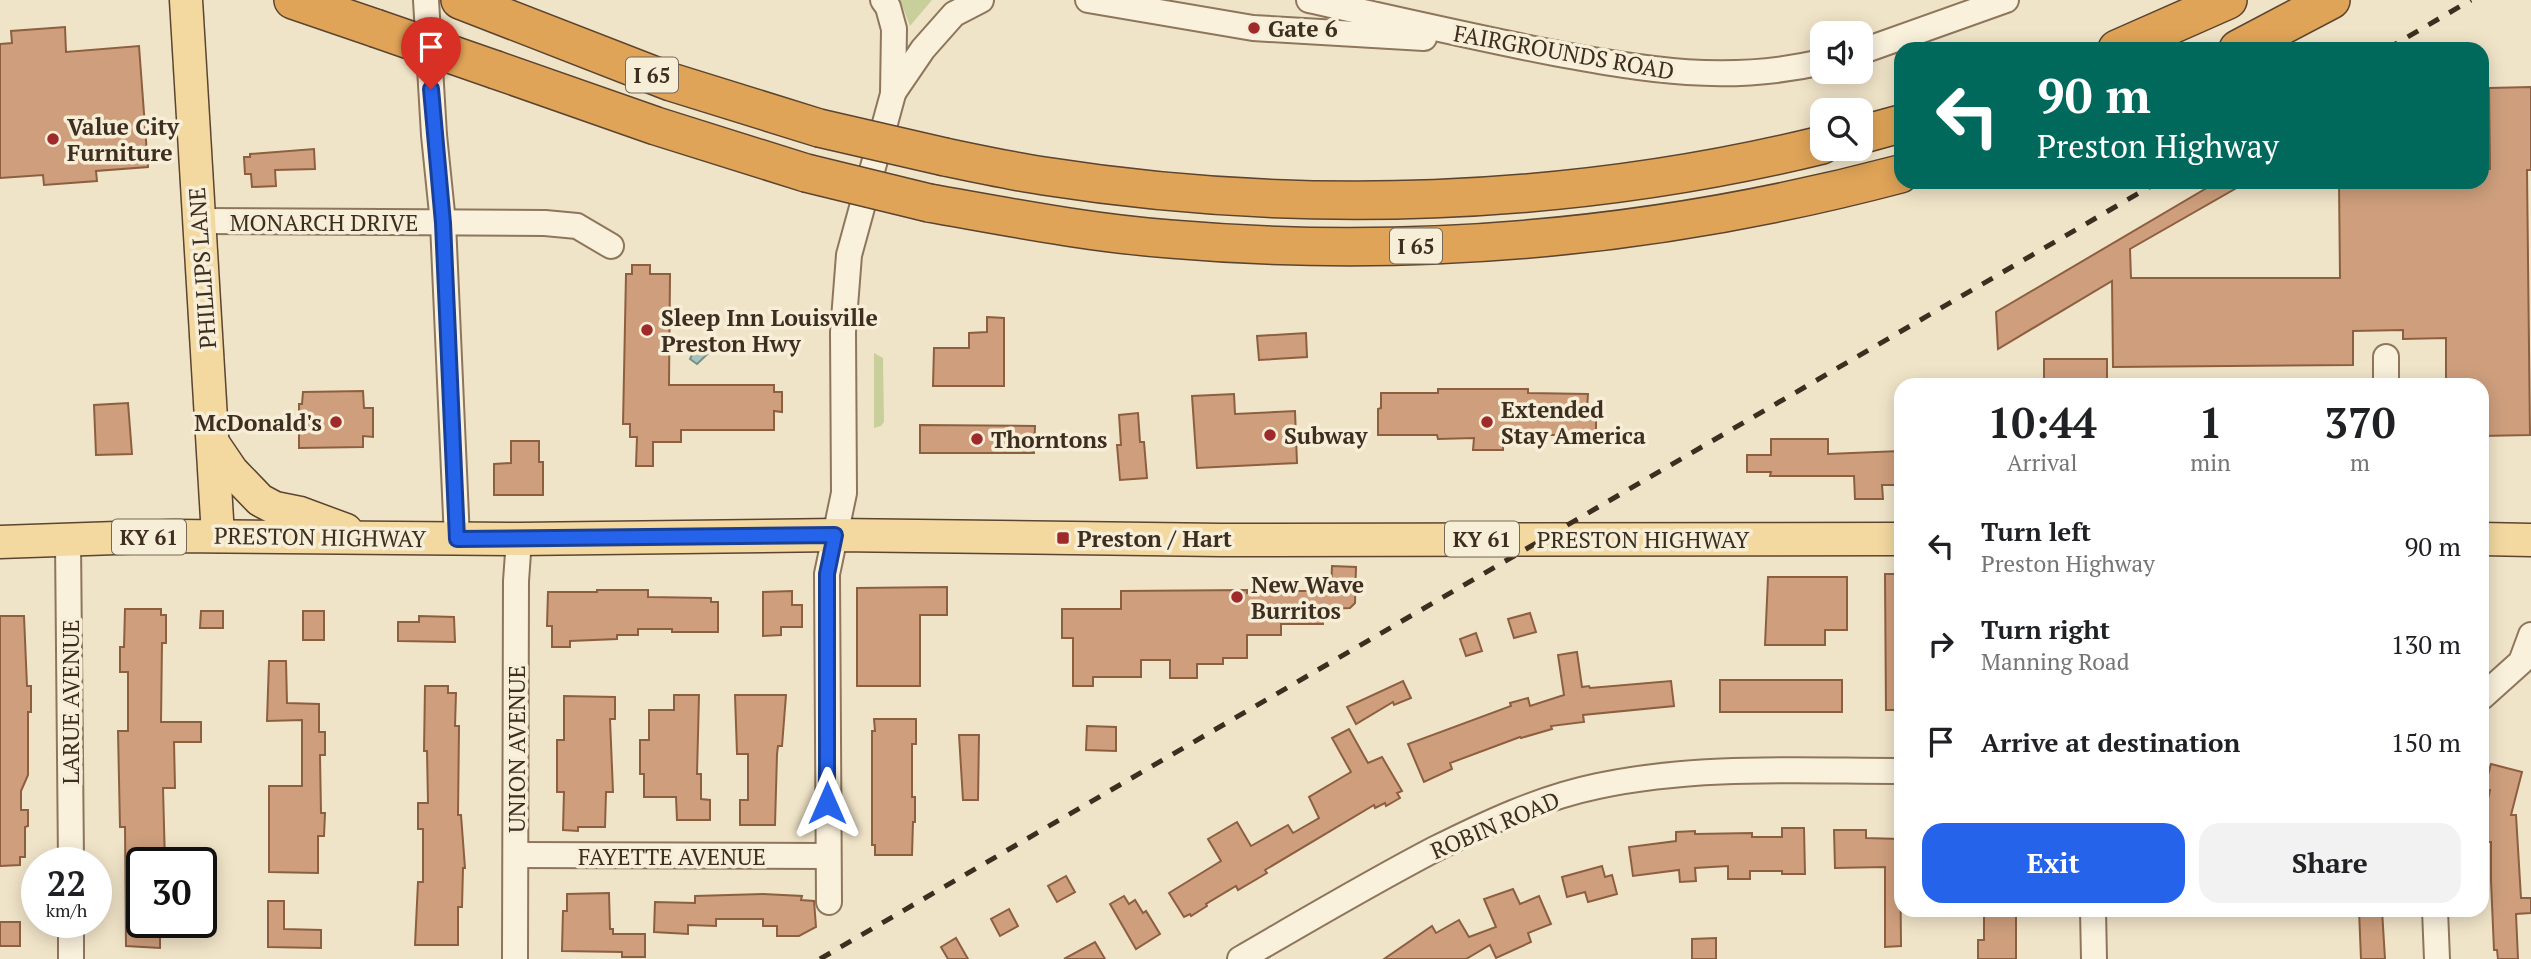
<!DOCTYPE html>
<html lang="en">
<head>
<meta charset="utf-8">
<style>
  :root { --surface:#fff; --page:#f2f2f2; --text:#202124; --muted:#757577; --accent:#2563eb }
  body { margin:0; font-family:"PT Serif",serif; background:var(--page); color:var(--text); height:100vh; display:flex; flex-direction:column; font-size:26px; white-space:nowrap }
  * { box-sizing:border-box; margin:0 }
  p { font-size:23px; color:var(--muted) }
  .icon { flex:none; width:38px; height:38px; fill:none; stroke:currentColor; stroke-width:2; stroke-linecap:round; stroke-linejoin:round }
  .map { position:relative; flex:1; overflow:hidden }
  .sheet { position:absolute; left:1894px; top:378px; width:595px; height:539px; display:flex; flex-direction:column; background:var(--surface); border-radius:21px; box-shadow:0 4px 18px #0003 }
  .sheet>* { flex:none }
  .guide { position:absolute; left:1894px; top:42px; width:595px; height:147px; border-radius:21px; box-shadow:0 4px 18px #0003; background:#00695c; color:#fff; overflow:hidden }
  .fabs { position:absolute; left:1810px; top:21px; display:grid; gap:14px }
  .fabs a { display:grid; place-items:center; width:63px; height:63px; border-radius:14px; background:var(--surface); box-shadow:0 4px 18px #0003; font-size:35px }
  .speed { position:absolute; left:21px; top:847px; display:flex; gap:14px; font-size:35px; font-weight:700; text-align:center }
  .speed>* { display:grid; place-content:center; width:91px; height:91px; border-radius:50%; background:var(--surface); box-shadow:0 4px 18px #0003; line-height:1 }
  .speed small { font-size:18px; font-weight:400 }
  .speed .limit { border:4px solid #111; border-radius:10px; background:#fff; color:#111 }
  .pin { position:absolute; display:grid; place-items:center; width:60px; height:60px; color:#fff; margin:-72px -30px; border-radius:50% 50% 50% 0; rotate:-45deg; box-shadow:0 0 7px #0007 }
  .pin .icon { rotate:45deg }
  .me { position:absolute; width:77px; margin:-38px; rotate:0deg; stroke-linejoin:round; filter:drop-shadow(0 0 5px #0008) }
  .turn { display:flex; align-items:center; gap:24px; height:147px; padding:0 28px; font-size:32px }
  .turn .icon { width:91px; height:91px; stroke-width:2.5 }
  .turn b { display:block; font-size:49px; line-height:60px }
  .eta { display:flex; justify-content:space-evenly; align-items:center; height:119px; text-align:center }
  .eta b { font-size:42px; font-weight:700; line-height:49px }
  .button { display:flex; gap:14px; margin-top:auto; padding:14px 28px }
  .button a { flex:1; height:80px; border-radius:21px; background:var(--accent); color:#fff; font-size:28px; font-weight:700; line-height:80px; text-align:center }
  .button a+a { background:var(--page); color:var(--text) }
  ul { padding:0; list-style:none }
  li { display:flex; align-items:center; gap:21px; height:98px; padding:0 28px }
  li div { flex:1 }
  li b { display:block; font-size:26px }
  li em { font-style:normal }
  .map>svg:first-child { display:block }
  .green { fill:#c9cf9b }
  .water { fill:#a9c4bc; stroke:#6f938a; stroke-width:2 }
  .building { fill:#cf9f7d; stroke:#8d5f41; stroke-width:2 }
  .lines { fill:none; stroke-linecap:round; stroke-linejoin:round }
  .minor-casing { stroke:#8d765c; stroke-width:28 }
  .major-casing { stroke:#5b4430; stroke-width:35 }
  .highway-casing { stroke:#5b4430; stroke-width:40 }
  .minor { stroke:#faf1dc; stroke-width:24 }
  .major { stroke:#f3d9a0; stroke-width:32 }
  .highway { stroke:#e0a458; stroke-width:37 }
  .rail { stroke:#3d2e20; stroke-width:5; stroke-dasharray:12 12; stroke-linecap:butt }
  .highway-bridge-casing { stroke:#5b4430; stroke-width:40; stroke-linecap:butt }
  .highway-bridge { stroke:#e0a458; stroke-width:37 }
  .route-casing { stroke:#184099; stroke-width:18 }
  .route { stroke:#2563eb; stroke-width:12 }
  .poi-dot { fill:#9e2a2b; stroke:#f7eed8; stroke-width:2.5 }
  .labels { text-anchor:middle; dominant-baseline:central; stroke-width:7; stroke-linejoin:round; paint-order:stroke }
  .shield { fill:#f7eed8; stroke:#756857; stroke-width:2 }
  .shield-label { font-size:21px; font-weight:bold; fill:#3d2e20 }
  .poi-label { font-size:23px; font-weight:bold; fill:#3d2e20; stroke:#f7eed8; text-anchor:start }
  .street-label { font-size:23px; fill:#3d2e20; stroke:#f7eed8 }
</style>
</head>
<body>
<div class="map">
<svg width="2531" height="959" viewBox="0 0 2531 959">
  <rect width="100%" height="100%" fill="#f0e4c8"/>
  <g class="green">
    <polygon points="900,0 932,0 910,26"/>
    <polygon points="874,353 883,358 884,422 881,426 874,428"/>
  </g>
  <polygon class="water" points="710,338 717,345 697,364 690,359 695,349"/>
  <g class="building">
    <polygon points="65,27 66,52 139,46 148,167 96,171 97,181 44,185 43,175 0,178 0,44 12,43 11,31"/>
    <polygon points="2531,87 2531,170 2527,170 2530,435 2482,436 2482,385 2446,385 2446,338 2403,339 2403,330 2353,331 2353,365 2113,367 2112,281 1998,349 1996,312 2217,182 2247,182 2130,249 2131,278 2340,278 2339,182 2482,182 2482,169 2490,169 2489,88"/>
    <polygon points="314,149 315,169 275,170 276,186 252,187 251,174 245,174 244,157 250,157 250,154"/>
    <polygon points="632,265 650,265 650,274 670,274 669,385 774,385 774,392 782,392 782,412 774,411 774,430 681,430 681,442 653,442 653,466 636,466 637,437 630,437 630,424 623,424 626,274 632,274"/>
    <polygon points="987,317 1004,318 1004,386 933,386 934,348 969,348 969,333 987,332"/>
    <polygon points="1306,333 1307,357 1259,360 1257,336"/>
    <rect x="2044" y="359" width="63" height="26"/>
    <polygon points="1438,389 1528,389 1528,393 1588,394 1587,410 1596,409 1596,435 1528,435 1528,438 1503,439 1503,450 1473,450 1474,438 1438,439 1437,435 1378,435 1378,409 1381,408 1381,393 1438,393"/>
    <polygon points="363,391 364,408 373,408 373,437 363,436 363,447 299,448 299,404 302,404 303,392"/>
    <polygon points="1234,394 1235,414 1295,411 1297,463 1197,468 1192,396"/>
    <polygon points="128,403 132,454 96,455 94,405"/>
    <polygon points="1138,413 1140,442 1144,442 1147,478 1120,480 1117,445 1121,445 1119,415"/>
    <polygon points="920,425 1035,426 1034,453 920,453"/>
    <polygon points="1771,439 1828,439 1828,454 1900,451 1900,485 1882,485 1883,499 1855,499 1854,476 1770,476 1771,472 1747,472 1747,455 1771,455"/>
    <polygon points="511,441 539,441 539,462 543,462 543,495 494,495 494,464 511,463"/>
    <polygon points="1332,566 1356,567 1355,603 1350,608 1323,609 1323,624 1281,624 1281,635 1247,635 1247,658 1223,658 1223,664 1197,664 1197,678 1170,678 1170,660 1141,660 1141,677 1093,677 1093,686 1073,686 1073,638 1062,638 1062,609 1121,609 1121,591 1247,590 1247,593 1296,593 1296,591 1331,591"/>
    <polygon points="1885,574 1900,574 1900,710 1886,710"/>
    <polygon points="1768,577 1847,577 1847,630 1825,630 1825,645 1765,645"/>
    <polygon points="947,587 947,615 920,615 920,686 857,686 857,588"/>
    <polygon points="597,590 648,590 648,597 711,598 711,602 718,602 718,632 672,632 672,629 638,629 638,635 617,635 617,639 570,641 570,647 552,647 552,626 547,626 548,592 597,592"/>
    <polygon points="792,591 792,605 802,605 802,627 781,627 781,635 763,636 763,592"/>
    <polygon points="125,609 161,609 161,615 166,615 166,643 162,643 161,722 201,722 201,742 174,742 175,788 163,788 165,863 142,863 142,922 160,922 160,948 126,946 125,827 120,827 118,731 128,731 128,672 120,672 120,647 124,647"/>
    <polygon points="201,611 223,611 223,628 200,628"/>
    <rect x="303" y="611" width="21" height="29"/>
    <polygon points="1530,613 1536,632 1514,638 1508,619"/>
    <polygon points="0,616 24,616 27,686 31,686 31,712 28,712 28,775 21,791 21,810 28,810 28,826 25,827 25,857 20,857 20,865 0,866"/>
    <polygon points="419,616 454,617 455,642 398,641 398,622 419,622"/>
    <polygon points="1476,633 1482,651 1466,656 1460,639"/>
    <polygon points="1577,652 1582,687 1589,686 1590,688 1671,681 1674,706 1583,715 1584,722 1551,726 1552,729 1521,738 1520,737 1450,763 1452,769 1424,782 1408,744 1511,706 1510,703 1528,698 1530,706 1564,695 1558,655"/>
    <polygon points="269,661 286,661 287,703 319,704 319,732 325,732 325,755 320,755 321,813 325,813 324,836 318,836 318,873 269,872 269,786 302,786 302,720 267,721"/>
    <rect x="1720" y="680" width="122" height="32"/>
    <polygon points="1403,681 1411,698 1394,705 1393,702 1356,724 1347,707"/>
    <polygon points="425,686 448,686 448,693 456,693 455,726 459,726 458,815 461,815 465,868 463,868 462,907 458,907 458,945 415,945 418,882 423,882 423,829 418,829 418,803 428,803 427,751 424,751"/>
    <polygon points="674,695 699,695 697,774 701,774 701,799 710,800 710,820 677,820 676,797 644,797 644,774 640,774 640,740 649,740 649,710 674,710"/>
    <polygon points="735,695 786,695 782,746 778,746 777,754 775,825 740,825 740,800 748,800 748,754 737,754"/>
    <polygon points="564,696 615,697 615,719 610,719 613,792 606,792 605,827 578,827 578,831 563,830 564,792 557,792 557,740 564,740"/>
    <polygon points="874,719 916,719 916,744 912,744 912,797 915,797 915,822 913,822 912,855 875,855 875,845 872,845 872,731 875,731"/>
    <polygon points="1087,726 1116,727 1116,751 1086,750"/>
    <polygon points="1349,729 1368,763 1382,757 1402,791 1397,793 1400,798 1386,806 1385,803 1375,808 1374,805 1265,870 1267,873 1238,890 1236,886 1206,904 1207,906 1191,916 1190,914 1184,917 1169,893 1221,861 1208,839 1237,822 1251,846 1288,825 1293,833 1319,818 1309,797 1351,772 1332,738"/>
    <polygon points="959,735 979,735 978,800 963,800"/>
    <polygon points="2491,764 2522,772 2511,815 2516,815 2521,898 2531,898 2531,913 2516,914 2518,959 2498,959 2497,950 2494,950 2491,881 2491,842 2485,842 2484,817 2490,790 2484,789"/>
    <polygon points="1782,828 1804,828 1805,874 1782,874 1782,871 1750,871 1750,879 1728,879 1728,866 1695,868 1696,881 1680,882 1679,870 1633,876 1629,847 1676,841 1676,832 1695,831 1695,834 1752,833 1752,837 1782,837"/>
    <polygon points="1834,830 1866,830 1866,838 1900,839 1901,946 1885,947 1885,867 1835,868"/>
    <polygon points="1602,866 1605,877 1612,875 1617,894 1588,902 1585,892 1567,897 1562,877"/>
    <polygon points="1066,876 1075,892 1057,902 1048,886"/>
    <polygon points="1513,889 1520,904 1539,896 1551,924 1528,933 1531,942 1496,958 1490,945 1466,959 1384,959 1432,926 1436,933 1459,920 1469,937 1496,927 1484,899"/>
    <polygon points="609,893 610,929 613,929 613,934 645,934 645,957 622,957 622,952 562,951 563,911 567,911 567,894"/>
    <polygon points="763,894 802,896 801,900 814,901 816,927 799,936 777,936 777,926 763,926 763,919 716,919 716,926 688,925 688,934 654,932 655,902 695,903 695,896"/>
    <polygon points="1124,896 1129,904 1135,900 1143,913 1146,911 1160,934 1136,949 1110,904"/>
    <polygon points="268,901 284,901 284,929 321,930 321,948 268,947"/>
    <polygon points="1009,909 1018,926 1000,936 991,919"/>
    <polygon points="2359,910 2382,910 2385,959 2361,959"/>
    <polygon points="2016,915 2016,959 1978,959 1978,940 1984,940 1984,916"/>
    <rect x="0" y="922" width="20" height="24"/>
    <polygon points="956,938 968,959 948,959 941,947"/>
    <polygon points="1716,938 1716,959 1692,959 1692,939"/>
    <polygon points="1095,942 1105,959 1064,959"/>
  </g>
  <g class="lines">
    <defs>
      <g id="minor">
        <polyline points="426,0 434,135 443,223 457,539"/>
        <polyline points="1088,0 1253,28 1424,38"/>
        <path d="M1309 0C1391 18 1472 37 1554 53 1647 70 1727 84 1822 62"/>
        <polyline points="1860,52 2006,0"/>
        <polyline points="893,93 923,49 954,14 981,0"/>
        <polyline points="199,221 545,223 577,226 611,246"/>
        <polyline points="2386,357 2386,385"/>
        <polyline points="68,541 71,863"/>
        <polyline points="2482,697 2521,662 2531,635"/>
        <polyline points="516,855 827,856"/>
        <polyline points="829,902 827,574 844,493 843,332 849,255 893,94 894,29 888,7 883,0"/>
        <polyline points="2093,910 2094,959"/>
        <polyline points="2435,910 2437,959"/>
        <polyline points="71,959 71,922"/>
        <polyline points="515,959 516,581 519,539"/>
        <path d="M1240 959C1304 922 1368 884 1435 849 1487 823 1540 798 1598 786 1697 765 1800 771 1900 771"/>
      </g>
      <g id="major">
        <polyline points="186,0 218,536"/>
        <polyline points="213,443 232,471 260,500 275,508 300,513 346,530"/>
        <polyline points="2482,539 2531,540"/>
        <polyline points="0,542 174,536 519,539 836,535 1221,540 1900,539"/>
      </g>
      <g id="highway">
        <polyline points="293,0 375,28"/>
        <polyline points="460,0 671,82 819,128"/>
        <polyline points="2117,49 2228,0"/>
        <polyline points="2238,49 2331,0"/>
        <polyline points="496,70 656,126 806,173"/>
        <polyline points="1860,135 1900,124"/>
        <path d="M945 157C978 164 1011 171 1044 176 1300 216 1569 207 1822 145"/>
        <path d="M929 203C1009 217 1089 233 1170 239 1416 260 1662 237 1900 174"/>
      </g>
    </defs>
    <use href="#minor" class="minor-casing"/>
    <use href="#major" class="major-casing"/>
    <use href="#highway" class="highway-casing"/>
    <use href="#minor" class="minor"/>
    <use href="#major" class="major"/>
    <use href="#highway" class="highway"/>
    <g class="rail">
      <polyline points="2387,49 2471,0"/>
      <polyline points="820,959 2158,182"/>
    </g>
    <defs>
      <g id="highway-bridge">
        <polyline points="375,28 496,70"/>
        <polyline points="819,128 945,157"/>
        <polyline points="806,173 929,203"/>
      </g>
    </defs>
    <use href="#highway-bridge" class="highway-bridge-casing"/>
    <use href="#highway-bridge" class="highway-bridge"/>
  </g>
  <g class="lines">
    <defs>
      <polyline id="route" points="431,89 443,223 457,539 835,535 827,574 827,803"/>
    </defs>
    <use href="#route" class="route-casing"/>
    <use href="#route" class="route"/>
  </g>
  <g class="poi-dot">
    <circle cx="1254" cy="28" r="7"/>
    <circle cx="53" cy="139" r="7"/>
    <circle cx="647" cy="330" r="7"/>
    <circle cx="336" cy="422" r="7"/>
    <circle cx="1487" cy="422" r="7"/>
    <circle cx="1270" cy="435" r="7"/>
    <circle cx="977" cy="439" r="7"/>
    <rect x="1056" y="531" width="14" height="14" rx="3.5"/>
    <circle cx="1237" cy="597" r="7"/>
  </g>
  <g class="labels">
    <g class="shield">
      <rect x="626" y="57.5" width="52" height="35" rx="5"/>
      <rect x="1390" y="228.5" width="52" height="35" rx="5"/>
      <rect x="112" y="519.5" width="74" height="35" rx="5"/>
      <rect x="1445" y="521.5" width="74" height="35" rx="5"/>
    </g>
    <g class="shield-label">
      <text x="652" y="75">I 65</text>
      <text x="1416" y="246">I 65</text>
      <text x="149" y="537">KY 61</text>
      <text x="1482" y="539">KY 61</text>
    </g>
    <g class="poi-label">
      <text x="1268" y="28">Gate 6</text>
      <text x="67" y="126">Value City<tspan x="67" dy="26">Furniture</tspan></text>
      <text x="661" y="317">Sleep Inn Louisville<tspan x="661" dy="26">Preston Hwy</tspan></text>
      <text x="1501" y="409">Extended<tspan x="1501" dy="26">Stay America</tspan></text>
      <text x="322" y="422" text-anchor="end">McDonald's</text>
      <text x="1284" y="435">Subway</text>
      <text x="991" y="439">Thorntons</text>
      <text x="1077" y="538">Preston / Hart</text>
      <text x="1251" y="584">New Wave<tspan x="1251" dy="26">Burritos</tspan></text>
    </g>
    <g class="street-label">
      <text transform="translate(1564 52) rotate(10)">FAIRGROUNDS ROAD</text>
      <text x="324" y="222">MONARCH DRIVE</text>
      <text transform="translate(202 268) rotate(-94)">PHILLIPS LANE</text>
      <text transform="translate(320 537) rotate(1)">PRESTON HIGHWAY</text>
      <text x="1643" y="539">PRESTON HIGHWAY</text>
      <text transform="translate(70 702) rotate(-90)">LARUE AVENUE</text>
      <text transform="translate(516 749) rotate(-90)">UNION AVENUE</text>
      <text transform="translate(1495 825) rotate(-23)">ROBIN ROAD</text>
      <text x="672" y="856">FAYETTE AVENUE</text>
    </g>
  </g>
</svg>
<div class="fabs">
<a><svg class="icon" aria-label="sound" viewBox="0 0 24 24"><path d="M4 9h4l5-4v14l-5-4H4zM17 9q2 3 0 6"/></svg></a>
<a><svg class="icon" aria-label="search" viewBox="0 0 24 24"><circle cx="10" cy="10" r="6"/><path d="M15 15l6 6"/></svg></a>
</div>
<div class="speed"><div>22<small>km/h</small></div><div class="limit">30</div></div>
<div class="pin" style="left:431px;top:89px;background:#d93025"><svg class="icon" aria-label="arrive" viewBox="0 0 24 24"><path d="M6 21V4h12l-3 4 3 4H6"/></svg></div>
<svg class="me" style="left:827px;top:803px" viewBox="-20 -20 40 40"><path d="M0-17L14 15 0 8-14 15z" fill="#2563eb" stroke="#fff" stroke-width="4"/></svg>
<div class="guide">
<div class="turn"><svg class="icon" aria-label="left" viewBox="0 0 24 24"><path d="M17 20v-9H6M10 6l-5 5 5 5"/></svg><div><b>90 m</b>Preston Highway</div></div>
</div>
<section class="sheet">
<div class="eta">
<div><b>10:44</b><p>Arrival</p></div>
<div><b>1</b><p>min</p></div>
<div><b>370</b><p>m</p></div>
</div>
<ul>
<li><svg class="icon" aria-label="left" viewBox="0 0 24 24"><path d="M17 20v-9H6M10 6l-5 5 5 5"/></svg><div><b>Turn left</b><p>Preston Highway</p></div><em>90 m</em></li>
<li><svg class="icon" aria-label="right" viewBox="0 0 24 24"><path d="M7 20v-9h11M14 6l5 5-5 5"/></svg><div><b>Turn right</b><p>Manning Road</p></div><em>130 m</em></li>
<li><svg class="icon" aria-label="arrive" viewBox="0 0 24 24"><path d="M6 21V4h12l-3 4 3 4H6"/></svg><div><b>Arrive at destination</b></div><em>150 m</em></li>
</ul>
<div class="button"><a>Exit</a><a>Share</a></div>
</section>
</div>
</body>
</html>
